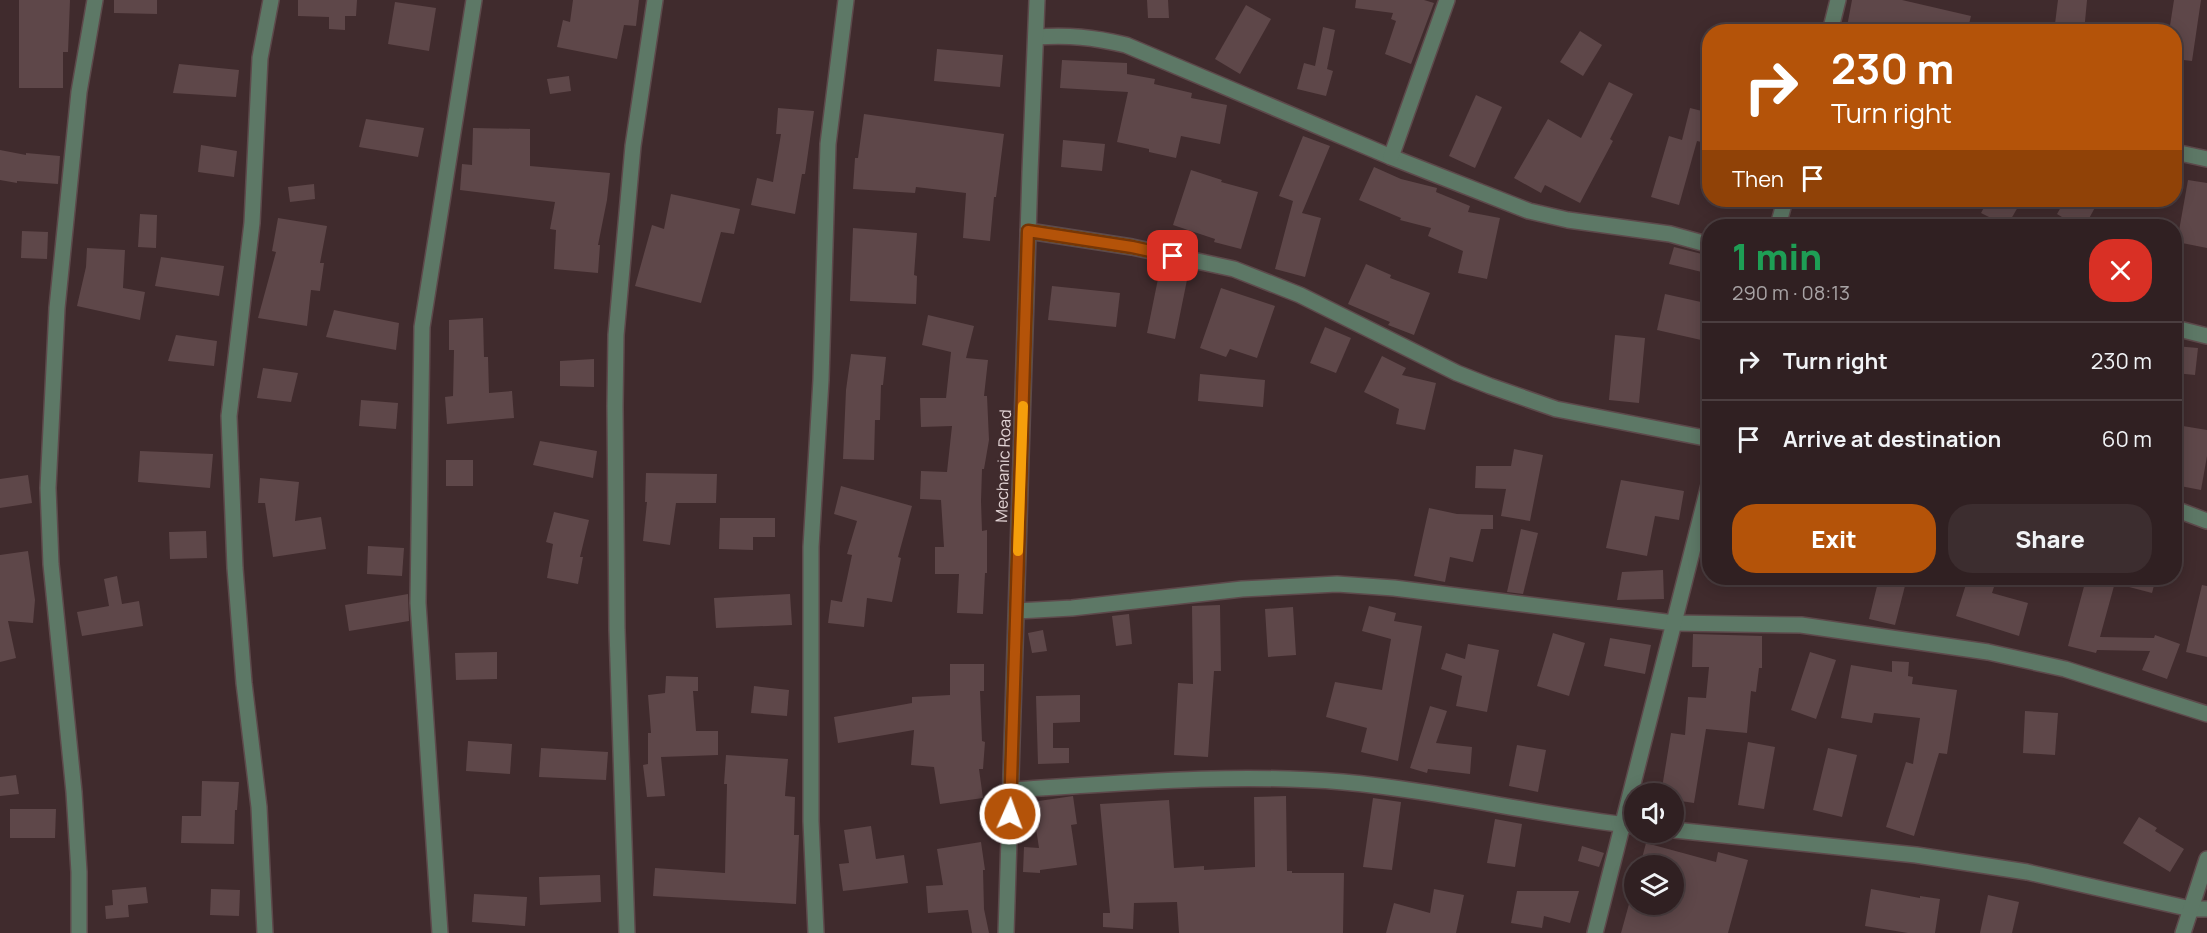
<!DOCTYPE html>
<html lang="en">
<head>
<meta charset="utf-8">
<style>
  :root { --surface:#302022; --page:#3c2d2f; --text:#f1f3f6; --muted:#a8a3a5; --line:#4b3e40; --accent:#b45309 }
  body { margin:0; font-family:Manrope,sans-serif; background:var(--page); color:var(--text); height:100vh; display:flex; flex-direction:column; font-size:22px; white-space:nowrap }
  * { box-sizing:border-box; margin:0 }
  p { font-size:20px; color:var(--muted) }
  .icon { flex:none; width:33px; height:33px; fill:none; stroke:currentColor; stroke-width:2; stroke-linecap:round; stroke-linejoin:round }
  .map { position:relative; flex:1; overflow:hidden }
  .sheet { position:absolute; left:1702px; top:219px; width:480px; height:366px; display:flex; flex-direction:column; background:var(--surface); border-radius:24px; box-shadow:0 3px 15px #0003,0 0 0 2px var(--line) }
  .sheet>* { flex:none }
  .top-card { position:absolute; left:1702px; top:24px; width:480px; height:183px; border-radius:24px; box-shadow:0 3px 15px #0003,0 0 0 2px var(--line); background:#b45309; color:#fff; overflow:hidden }
  .buttons { position:absolute; left:1624px; top:783px; display:grid; gap:12px }
  .buttons a { display:grid; place-items:center; width:60px; height:60px; border-radius:50%; background:var(--surface); box-shadow:0 3px 15px #0003,0 0 0 2px var(--line); font-size:30px }
  .pin { position:absolute; display:grid; place-items:center; width:51px; height:51px; color:#fff; margin:-26px; border-radius:12px; box-shadow:0 3px 9px #0006 }
  .me { position:absolute; width:66px; margin:-33px; rotate:2deg; stroke-linejoin:round; filter:drop-shadow(0 0 4px #0008) }
  .turn { display:flex; align-items:center; gap:21px; height:126px; padding:0 30px; font-size:27px }
  .turn .icon { width:78px; height:78px; stroke-width:2.5 }
  .turn b { display:block; font-size:42px; line-height:51px }
  .then { display:flex; align-items:center; height:57px; padding:0 30px; background:#0003; gap:12px; font-size:22px }
  .round { display:grid; place-items:center; flex:none; width:63px; height:63px; border-radius:24px; background:var(--page) }
  .headline { display:flex; align-items:center; justify-content:space-between; height:102px; padding:0 30px }
  h1 { font-size:36px; font-weight:800; line-height:45px; color:#1e9e55 }
  .primary-button { display:flex; gap:12px; margin-top:auto; padding:12px 30px }
  .primary-button a { flex:1; height:69px; border-radius:24px; background:var(--accent); color:#fff; font-size:24px; font-weight:800; line-height:69px; text-align:center }
  .primary-button a+a { background:var(--page); color:var(--text) }
  ul { padding:0; list-style:none }
  li { display:flex; align-items:center; gap:18px; height:78px; padding:0 30px; border-top:2px solid var(--line) }
  li div { flex:1 }
  li b { display:block; font-size:22px }
  li em { font-style:normal }
  .map>svg:first-child { display:block }
  .building { fill:#5e4749 }
  .lines { fill:none; stroke-linecap:round; stroke-linejoin:round }
  .minor-casing { stroke:#5d494b; stroke-width:18 }
  .minor { stroke:#5d7866; stroke-width:15 }
  .route-casing { stroke:#753606; stroke-width:15 }
  .route { stroke:#b45309; stroke-width:10 }
  .slow { stroke:#f59e0b; stroke-width:10 }
  .labels { text-anchor:middle; dominant-baseline:central; stroke-width:4.5; stroke-linejoin:round; paint-order:stroke }
  .street-label { font-size:16px; fill:#e1d3d4; stroke:#402b2d }
</style>
</head>
<body>
<div class="map">
<svg width="2207" height="933" viewBox="0 0 2207 933">
  <rect width="100%" height="100%" fill="#402b2d"/>
  <g class="building">
    <polygon points="19,0 70,0 68,52 63,52 63,88 19,88"/>
    <polygon points="114,0 157,0 157,14 114,13"/>
    <polygon points="298,0 357,0 356,16 345,16 345,30 329,29 329,17 298,16"/>
    <polygon points="573,0 639,0 636,26 624,25 617,59 557,47 563,20 570,22"/>
    <polygon points="1147,0 1168,0 1169,18 1148,18"/>
    <polygon points="1356,0 1424,0 1434,3 1411,64 1385,54 1396,21 1391,19 1393,13 1355,8"/>
    <polygon points="1852,0 1902,0 1971,16 1967,32 1846,32"/>
    <polygon points="2058,0 2087,0 2084,32 2054,32"/>
    <polygon points="2174,0 2201,0 2192,61 2175,59 2175,32 2169,32"/>
    <polygon points="395,2 436,8 429,51 388,44"/>
    <polygon points="1246,5 1271,19 1240,74 1215,59"/>
    <polygon points="1323,27 1335,30 1327,69 1333,71 1326,96 1297,89 1304,63 1315,66"/>
    <polygon points="1580,31 1602,45 1583,76 1560,62"/>
    <polygon points="937,49 1003,55 1000,87 934,81"/>
    <polygon points="1062,60 1127,63 1127,74 1155,79 1154,84 1192,93 1191,98 1227,105 1220,144 1181,136 1176,158 1149,152 1149,149 1117,142 1128,92 1060,88"/>
    <polygon points="179,64 239,70 236,97 173,93"/>
    <polygon points="569,76 571,91 550,94 547,79"/>
    <polygon points="1609,82 1633,94 1610,139 1613,141 1580,203 1545,185 1541,193 1514,178 1548,119 1581,138"/>
    <polygon points="1476,95 1502,107 1475,168 1449,156"/>
    <polygon points="778,108 814,111 805,174 802,174 795,214 751,205 757,178 773,182 781,134 776,134"/>
    <polygon points="1690,108 1710,113 1710,144 1697,141 1679,205 1651,197 1669,136 1682,140"/>
    <polygon points="864,114 1004,134 996,197 994,197 990,241 963,238 966,193 916,187 915,193 853,189 855,158 858,158"/>
    <polygon points="366,119 424,128 418,157 359,147"/>
    <polygon points="473,128 530,129 530,166 610,173 607,200 598,245 600,245 598,273 554,269 556,230 550,229 555,202 460,190 462,164 472,165"/>
    <polygon points="1303,136 1330,146 1302,213 1321,218 1305,277 1275,269 1293,201 1279,196"/>
    <polygon points="1063,140 1105,144 1102,171 1061,167"/>
    <polygon points="201,145 237,151 234,177 198,172"/>
    <polygon points="0,150 26,155 26,153 60,156 58,184 17,181 17,183 0,180"/>
    <polygon points="1374,167 1401,179 1437,188 1436,192 1470,206 1468,212 1500,218 1487,279 1458,273 1463,251 1428,236 1431,228 1400,220 1401,218 1359,200"/>
    <polygon points="1191,170 1222,180 1221,182 1258,192 1241,249 1214,242 1215,239 1173,225"/>
    <polygon points="2188,180 2207,183 2207,248 2177,242"/>
    <polygon points="314,184 315,199 290,202 288,187"/>
    <polygon points="671,194 740,209 734,234 721,232 701,303 635,286 652,225 664,229"/>
    <polygon points="1988,200 2022,200 2007,226 1981,213"/>
    <polygon points="2065,200 2099,200 2085,226 2059,226 2062,217 2057,214"/>
    <polygon points="140,214 157,215 156,248 138,247"/>
    <polygon points="278,218 327,226 320,263 324,263 320,291 311,290 307,326 258,318 276,252 272,251"/>
    <polygon points="853,228 917,233 914,275 917,276 916,304 850,301"/>
    <polygon points="22,231 48,232 47,259 21,258"/>
    <polygon points="1674,247 1710,256 1710,274 1669,264"/>
    <polygon points="87,248 125,250 123,288 145,292 140,320 77,306 86,267"/>
    <polygon points="161,257 224,266 219,296 155,286"/>
    <polygon points="1366,264 1391,275 1390,278 1430,293 1414,335 1388,325 1390,322 1348,304"/>
    <polygon points="1160,269 1188,275 1175,339 1147,333"/>
    <polygon points="1052,286 1120,293 1116,327 1048,320"/>
    <polygon points="1221,288 1275,306 1257,358 1230,349 1226,357 1200,348"/>
    <polygon points="1665,294 1710,304 1710,342 1657,330"/>
    <polygon points="334,310 399,323 396,350 326,337"/>
    <polygon points="928,315 974,326 966,358 988,360 984,396 987,396 989,440 984,469 982,469 981,501 982,531 987,530 987,573 985,573 983,614 957,613 959,574 935,574 935,547 944,547 941,500 920,499 921,471 947,472 952,426 921,427 920,398 946,398 951,352 922,345"/>
    <polygon points="483,318 484,357 488,357 489,393 512,391 514,418 447,424 445,397 453,396 454,350 449,350 449,320"/>
    <polygon points="1325,327 1351,338 1336,373 1310,363"/>
    <polygon points="176,335 217,341 214,366 168,361"/>
    <polygon points="1615,335 1645,338 1639,403 1609,400"/>
    <polygon points="2175,346 2198,348 2195,375 2175,373"/>
    <polygon points="851,354 886,357 883,385 881,385 880,420 875,420 874,460 843,459 846,390"/>
    <polygon points="1382,356 1406,368 1402,375 1436,383 1425,430 1396,424 1399,409 1364,392"/>
    <polygon points="594,359 594,387 560,386 560,361"/>
    <polygon points="263,368 298,373 291,402 257,398"/>
    <polygon points="1200,374 1265,380 1263,407 1198,401"/>
    <polygon points="361,400 398,403 396,429 359,426"/>
    <polygon points="2183,426 2207,430 2207,456 2201,490 2175,485 2175,469"/>
    <polygon points="540,441 597,451 593,478 533,465"/>
    <polygon points="1514,449 1543,455 1530,521 1501,516 1506,489 1475,488 1476,466 1511,466"/>
    <polygon points="140,451 213,454 210,488 138,482"/>
    <rect x="446" y="460" width="27" height="26"/>
    <polygon points="646,473 717,474 716,503 676,503 670,545 643,541 647,502 645,502"/>
    <polygon points="28,475 32,503 0,508 0,479"/>
    <polygon points="260,478 299,482 295,521 321,517 326,549 273,557 265,503 258,503"/>
    <polygon points="1621,480 1684,491 1679,520 1655,516 1647,556 1606,548"/>
    <polygon points="841,486 912,506 898,557 901,558 892,602 867,598 864,627 828,623 831,600 842,602 852,555 847,554 857,521 834,514"/>
    <polygon points="1429,508 1457,514 1493,515 1493,529 1481,529 1473,562 1450,557 1445,582 1414,576"/>
    <polygon points="554,512 589,520 580,557 583,557 578,584 547,578 553,544 546,542"/>
    <polygon points="720,518 775,518 775,537 753,537 753,550 719,549"/>
    <polygon points="1521,529 1538,533 1523,594 1507,592"/>
    <polygon points="206,531 207,558 170,559 169,532"/>
    <polygon points="368,546 404,548 402,576 367,574"/>
    <polygon points="28,551 35,600 33,623 8,621 16,658 0,662 0,555"/>
    <polygon points="1663,570 1664,599 1617,600 1622,572"/>
    <polygon points="117,576 122,604 139,601 143,626 82,636 77,612 109,606 104,579"/>
    <polygon points="1879,578 1907,578 1895,625 1869,619"/>
    <polygon points="1968,578 1997,578 1992,593 2028,603 2019,636 1956,616"/>
    <polygon points="2110,578 2156,578 2152,593 2110,582"/>
    <polygon points="2086,579 2114,586 2100,637 2154,638 2155,635 2180,644 2167,679 2142,670 2150,651 2097,650 2096,653 2068,646"/>
    <polygon points="2202,585 2207,586 2207,657 2186,652"/>
    <polygon points="408,594 409,621 349,631 345,605"/>
    <polygon points="790,594 792,625 716,628 714,598"/>
    <polygon points="1220,605 1221,671 1214,671 1208,757 1174,755 1178,683 1193,684 1192,606"/>
    <polygon points="1369,606 1396,613 1394,621 1422,626 1398,761 1361,752 1367,728 1326,717 1335,682 1382,690 1391,639 1362,631"/>
    <polygon points="1293,607 1296,655 1268,657 1265,609"/>
    <polygon points="1129,614 1132,644 1116,646 1112,616"/>
    <polygon points="1043,630 1047,651 1032,653 1028,633"/>
    <polygon points="1553,633 1585,643 1569,696 1537,686"/>
    <polygon points="1693,634 1762,636 1762,668 1759,668 1756,692 1751,691 1747,733 1706,729 1694,803 1674,800 1674,794 1661,794 1671,733 1685,735 1688,697 1706,698 1709,667 1692,667"/>
    <polygon points="1610,638 1651,645 1645,674 1604,666"/>
    <polygon points="1468,644 1499,650 1487,712 1456,706 1462,676 1441,669 1446,653 1465,659"/>
    <polygon points="497,652 497,679 456,680 455,653"/>
    <polygon points="1810,652 1836,660 1816,719 1791,710"/>
    <polygon points="1892,661 1909,662 1908,676 1913,677 1912,684 1957,690 1947,754 1939,753 1914,836 1886,827 1906,762 1913,764 1920,718 1874,713 1872,723 1841,718 1851,665 1892,672"/>
    <polygon points="950,664 984,664 984,691 980,691 982,741 985,742 983,769 979,769 983,798 940,804 934,767 911,765 914,730 838,743 834,717 912,703 912,697 950,695"/>
    <polygon points="666,676 698,677 698,691 693,691 696,731 718,731 718,755 661,757 665,796 647,797 643,765 648,764 648,733 651,733 648,695 665,693"/>
    <polygon points="754,686 789,690 787,716 751,713"/>
    <polygon points="1080,695 1080,722 1053,723 1053,748 1069,748 1069,763 1038,764 1036,696"/>
    <polygon points="1430,706 1447,711 1436,743 1472,747 1470,774 1428,769 1427,773 1410,768"/>
    <polygon points="2025,711 2058,713 2055,755 2023,753"/>
    <polygon points="468,741 512,744 510,774 466,771"/>
    <polygon points="1748,742 1775,747 1764,809 1738,805"/>
    <polygon points="1517,745 1546,750 1538,792 1509,786"/>
    <polygon points="541,748 608,752 606,780 539,777"/>
    <polygon points="1828,748 1857,755 1842,817 1813,810"/>
    <polygon points="726,755 788,759 785,796 795,797 794,835 799,835 796,904 653,896 655,868 725,873 727,784 724,784"/>
    <polygon points="16,775 19,794 0,796 0,777"/>
    <polygon points="202,781 239,782 237,810 235,810 234,844 181,843 182,816 201,816"/>
    <polygon points="1073,796 1077,824 1071,825 1077,865 1040,870 1040,873 1023,872 1024,847 1039,848 1032,802"/>
    <polygon points="1286,796 1287,871 1292,871 1292,873 1344,873 1343,933 1179,933 1177,902 1134,903 1133,929 1103,927 1103,913 1110,913 1100,804 1169,800 1174,868 1204,866 1204,870 1255,867 1254,797"/>
    <polygon points="1373,798 1401,802 1392,870 1363,867"/>
    <polygon points="10,809 56,809 55,838 10,838"/>
    <polygon points="2139,817 2157,828 2155,831 2184,849 2170,872 2123,843"/>
    <polygon points="1495,819 1522,824 1515,867 1487,863"/>
    <polygon points="871,826 876,859 904,855 908,883 843,891 839,864 849,863 844,830"/>
    <polygon points="981,842 985,870 983,870 984,909 989,933 972,933 968,910 928,913 926,886 943,885 937,849"/>
    <polygon points="1646,843 1716,862 1718,852 1748,860 1728,933 1621,933 1629,904 1674,904 1674,866 1640,866"/>
    <polygon points="1582,846 1604,853 1599,867 1578,861"/>
    <polygon points="600,875 601,902 540,905 539,877"/>
    <polygon points="146,887 148,903 128,905 129,917 106,919 105,906 113,905 112,890"/>
    <polygon points="211,889 240,890 239,916 210,915"/>
    <polygon points="1434,889 1464,895 1456,933 1386,933 1394,903 1430,913"/>
    <polygon points="1871,889 1920,898 1920,896 1940,899 1935,933 1908,933 1865,926"/>
    <polygon points="1517,891 1579,891 1570,923 1544,916 1542,928 1511,923"/>
    <polygon points="474,894 527,897 525,926 472,922"/>
    <polygon points="1988,895 2019,902 2012,933 1980,933"/>
  </g>
  <g class="lines">
    <defs>
      <g id="minor">
        <polyline points="1830,32 1838,0"/>
        <path d="M1036 37C1070 35 1092 37 1126 45L1391 157 1529 211 1568 220 1670 234 1710 245"/>
        <polyline points="2175,152 2207,159"/>
        <polyline points="1391,157 1447,0"/>
        <polyline points="1778,226 1785,200"/>
        <polyline points="1028,231 1132,247 1234,269 1300,295 1457,373 1490,386 1556,409 1710,439"/>
        <polyline points="2175,328 2207,336"/>
        <polyline points="2175,509 2207,521"/>
        <polyline points="1017,611 1072,608 1242,589 1337,584 1394,588 1674,623 1801,625 1988,652 2065,669 2207,714"/>
        <path d="M1011 790C1122 783 1232 773 1343 782 1441 791 1537 815 1635 826"/>
        <polyline points="1674,830 1916,855 2027,872 2191,909 2207,909"/>
        <polyline points="79,933 79,872 74,792 51,564 48,488 57,308 79,92 95,0"/>
        <polyline points="265,933 259,807 244,683 235,568 229,416 252,223 260,58 271,0"/>
        <polyline points="440,933 418,603 422,327 474,0"/>
        <polyline points="627,933 617,630 615,406 616,335 633,146 655,0"/>
        <polyline points="816,933 811,821 811,547 821,380 828,144 846,0"/>
        <polyline points="1006,933 1030,172 1037,0"/>
        <polyline points="1595,933 1710,481"/>
        <polyline points="2183,933 2207,859"/>
      </g>
    </defs>
    <use href="#minor" class="minor-casing"/>
    <use href="#minor" class="minor"/>
  </g>
  <g class="lines">
    <defs>
      <polyline id="route" points="1010,814 1028,231 1132,247 1173,256"/>
    </defs>
    <use href="#route" class="route-casing"/>
    <use href="#route" class="route"/>
    <polyline class="slow" points="1018,551 1023,406"/>
  </g>
  <g class="labels">
    <g class="street-label">
      <text transform="translate(1003 466) rotate(-88)">Mechanic Road</text>
    </g>
  </g>
</svg>
<div class="buttons">
<a><svg class="icon" aria-label="sound" viewBox="0 0 24 24"><path d="M4 9h4l5-4v14l-5-4H4zM17 9q2 3 0 6"/></svg></a>
<a><svg class="icon" aria-label="layers" viewBox="0 0 24 24"><path d="M12 4l9 5-9 5-9-5zM3 14l9 5 9-5"/></svg></a>
</div>
<div class="pin" style="left:1173px;top:256px;background:#d93025"><svg class="icon" aria-label="arrive" viewBox="0 0 24 24"><path d="M6 21V4h12l-3 4 3 4H6"/></svg></div>
<svg class="me" style="left:1010px;top:814px" viewBox="-20 -20 40 40"><circle r="17" fill="#b45309" stroke="#fff" stroke-width="3"/><path d="M0-11L8 9 0 5-8 9z" fill="#fff"/></svg>
<div class="top-card">
<div class="turn"><svg class="icon" aria-label="right" viewBox="0 0 24 24"><path d="M7 20v-9h11M14 6l5 5-5 5"/></svg><div><b>230 m</b>Turn right</div></div>
<div class="then">Then<svg class="icon" aria-label="arrive" viewBox="0 0 24 24"><path d="M6 21V4h12l-3 4 3 4H6"/></svg></div>
</div>
<section class="sheet">
<div class="headline"><div><h1>1 min</h1><p>290 m · 08:13</p></div><a class="round" style="background:#d93025;color:#fff"><svg class="icon" aria-label="close" viewBox="0 0 24 24"><path d="M6 6l12 12M18 6L6 18"/></svg></a></div>
<ul>
<li><svg class="icon" aria-label="right" viewBox="0 0 24 24"><path d="M7 20v-9h11M14 6l5 5-5 5"/></svg><div><b>Turn right</b></div><em>230 m</em></li>
<li><svg class="icon" aria-label="arrive" viewBox="0 0 24 24"><path d="M6 21V4h12l-3 4 3 4H6"/></svg><div><b>Arrive at destination</b></div><em>60 m</em></li>
</ul>
<div class="primary-button"><a>Exit</a><a>Share</a></div>
</section>
</div>
</body>
</html>
